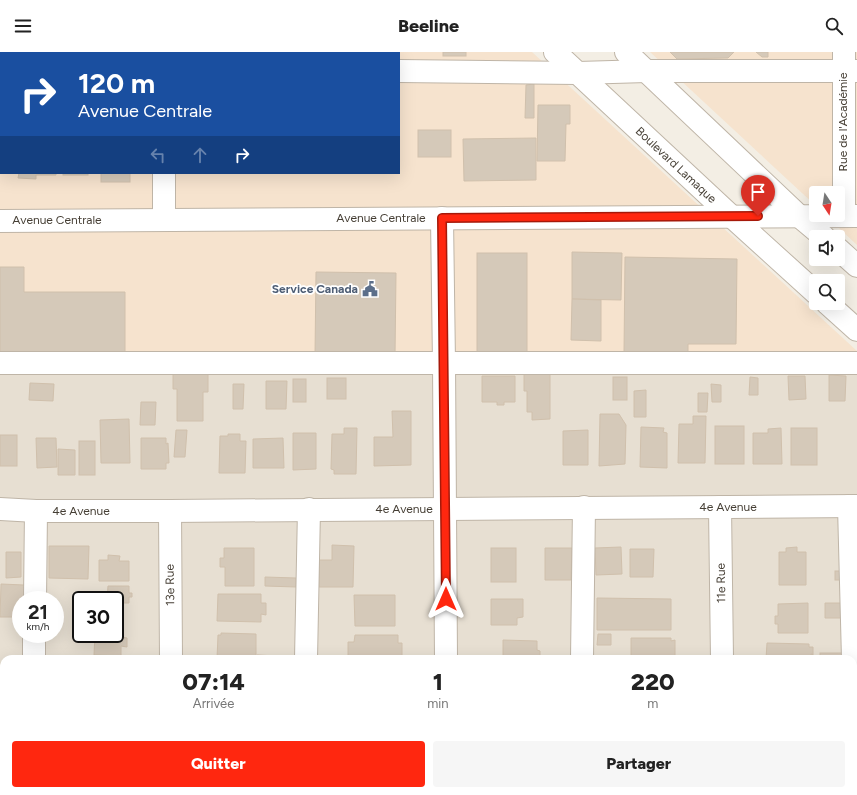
<!DOCTYPE html>
<html lang="fr">
<head>
<meta charset="utf-8">
<style>
  :root { --surface:#fff; --page:#f6f6f6; --text:#222; --muted:#767676; --accent:#ff270f }
  body { margin:0; font-family:Figtree,sans-serif; background:var(--page); color:var(--text); height:100vh; display:flex; flex-direction:column; font-size:15px; white-space:nowrap }
  * { box-sizing:border-box; margin:0 }
  p { font-size:13px; color:var(--muted) }
  .icon { flex:none; width:22px; height:22px; fill:none; stroke:currentColor; stroke-width:2; stroke-linecap:round; stroke-linejoin:round }
  .map { position:relative; flex:1; overflow:hidden }
  .sheet { position:absolute; left:0px; top:603px; width:857px; height:140px; display:flex; flex-direction:column; background:var(--surface); border-radius:12px 12px 0 0; box-shadow:0 4px 16px #0002 }
  .sheet>* { flex:none }
  .hud { position:absolute; left:0px; top:0px; width:400px; height:122px; box-shadow:0 4px 16px #0002; background:#1a4fa0; color:#fff; overflow:hidden }
  .needle { width:26px; rotate:168deg }
  .tools { position:absolute; left:809px; top:134px; display:grid; gap:8px }
  .tools a { display:grid; place-items:center; width:36px; height:36px; border-radius:4px; background:var(--surface); box-shadow:0 4px 16px #0002; font-size:20px }
  .speed { position:absolute; left:12px; top:539px; display:flex; gap:8px; font-size:20px; font-weight:700; text-align:center }
  .speed>* { display:grid; place-content:center; width:52px; height:52px; border-radius:50%; background:var(--surface); box-shadow:0 4px 16px #0002; line-height:1 }
  .speed small { font-size:10px; font-weight:400 }
  .speed .limit { border:2px solid #111; border-radius:6px; background:#fff; color:#111 }
  .pin { position:absolute; display:grid; place-items:center; width:34px; height:34px; color:#fff; margin:-41px -17px; border-radius:50% 50% 50% 0; rotate:-45deg; box-shadow:0 0 4px #0007 }
  .pin .icon { rotate:45deg }
  .me { position:absolute; width:44px; margin:-22px; rotate:0deg; stroke-linejoin:round; filter:drop-shadow(0 0 3px #0008) }
  .turn { display:flex; align-items:center; gap:14px; height:84px; padding:0 12px; font-size:18px }
  .turn .icon { width:52px; height:52px; stroke-width:2.5 }
  .turn b { display:block; font-size:28px; line-height:34px }
  .lanes { display:flex; align-items:center; height:38px; padding:0 12px; background:#0003; justify-content:center; gap:20px; direction:ltr }
  .lanes .off { opacity:.35 }
  .eta { display:flex; justify-content:space-evenly; align-items:center; height:68px; text-align:center }
  .eta b { font-size:24px; font-weight:800; line-height:28px }
  .button { display:flex; gap:8px; margin-top:auto; padding:8px 12px }
  .button a { flex:1; height:46px; border-radius:4px; background:var(--accent); color:#fff; font-size:16px; font-weight:800; line-height:46px; text-align:center }
  .button a+a { background:var(--page); color:var(--text) }
  header { display:flex; justify-content:space-between; align-items:center; height:52px; padding:0 12px; background:var(--surface); font-size:18px; font-weight:800 }
  .map>svg:first-child { display:block }
  .residential { fill:#e7dfd2; fill-rule:evenodd }
  .commercial { fill:#f6e3ce }
  .building { fill:#d5c9b9; stroke:#d0c0ac }
  .lines { fill:none; stroke-linecap:round; stroke-linejoin:round }
  .minor-casing { stroke:#bfb5a7; stroke-width:24 }
  .minor { stroke:#fff; stroke-width:22 }
  .route-casing { stroke:#a6190a; stroke-width:10 }
  .route { stroke:#ff270f; stroke-width:7 }
  .labels { text-anchor:middle; dominant-baseline:central; stroke-width:3.5; stroke-linejoin:round; paint-order:stroke }
  .street-label { font-size:12px; fill:#453e34; stroke:#fff }
  .service-label { font-size:12px; font-weight:bold; fill:#4e5e75; stroke:#fff; text-anchor:end }
</style>
</head>
<body>
<header><svg class="icon" aria-label="menu" viewBox="0 0 24 24"><path d="M4 6h16M4 12h16M4 18h16"/></svg>Beeline<svg class="icon" aria-label="search" viewBox="0 0 24 24"><circle cx="10" cy="10" r="6"/><path d="M15 15l6 6"/></svg></header>
<div class="map">
<svg width="857" height="743" viewBox="0 0 857 743">
  <rect width="100%" height="100%" fill="#f3eee4"/>
  <g class="residential">
    <polygon points="0,0 161,0 161,1 1,1 0,19"/>
    <path d="M857 313V743H0V317ZM21 548H55V582H21ZM81 548H115V582H81ZM4 607H853V739H4Z"/>
  </g>
  <g class="commercial">
    <polygon points="161,0 532,0 857,299 857,313 0,317 0,19 1,121 399,121 399,1"/>
    <polygon points="650,0 857,0 857,193 825,163 838,163 838,141 816,141 816,154"/>
  </g>
  <g class="building">
    <rect x="88" y="0" width="48" height="1"/>
    <rect x="443" y="0" width="23" height="4"/>
    <polygon points="670,0 734,0 728,6 677,7"/>
    <polygon points="756,0 768,0 768,5 762,5"/>
    <polygon points="534,32 534,66 525,66 526,33"/>
    <polygon points="538,53 570,53 570,72 566,72 565,109 537,109"/>
    <rect x="418" y="78" width="33" height="27"/>
    <polygon points="536,86 536,128 464,129 463,87"/>
    <polygon points="19,121 56,121 56,123 36,123 36,127 18,126"/>
    <rect x="63" y="121" width="25" height="2"/>
    <rect x="101" y="121" width="29" height="9"/>
    <polygon points="572,200 622,201 621,248 572,247"/>
    <rect x="477" y="201" width="50" height="100"/>
    <polygon points="625,205 737,207 736,292 688,292 688,302 624,301"/>
    <polygon points="0,215 24,215 24,240 125,240 125,301 0,300"/>
    <polygon points="316,220 396,221 395,304 315,303"/>
    <polygon points="572,247 601,248 601,289 571,288"/>
    <polygon points="173,322 208,322 208,340 203,340 203,369 177,369 177,337 173,337"/>
    <polygon points="524,322 550,322 550,367 532,368 532,360 527,360 527,339 524,339"/>
    <polygon points="829,323 846,324 845,349 829,349"/>
    <polygon points="482,324 515,324 515,350 504,350 504,353 497,353 497,350 482,350"/>
    <polygon points="788,324 805,324 806,347 789,348"/>
    <rect x="613" y="325" width="14" height="23"/>
    <polygon points="750,325 758,326 758,343 749,343"/>
    <rect x="327" y="326" width="19" height="21"/>
    <rect x="293" y="327" width="13" height="23"/>
    <polygon points="266,329 287,329 286,357 266,357"/>
    <polygon points="30,331 54,332 53,349 29,348"/>
    <polygon points="233,332 244,332 243,357 233,357"/>
    <polygon points="711,332 721,333 721,350 712,350"/>
    <polygon points="646,338 646,365 634,365 634,339"/>
    <polygon points="698,341 708,341 707,360 698,360"/>
    <polygon points="141,350 156,350 155,373 140,373"/>
    <polygon points="392,359 411,359 411,413 374,414 374,385 393,385"/>
    <polygon points="600,362 619,362 626,373 625,412 599,414"/>
    <polygon points="693,364 706,364 705,411 678,411 679,372 693,372"/>
    <polygon points="129,367 130,411 101,411 100,368"/>
    <rect x="715" y="374" width="29" height="38"/>
    <polygon points="641,375 664,376 663,380 667,381 667,416 640,415"/>
    <polygon points="344,376 357,376 356,422 334,422 334,418 331,417 332,382 344,382"/>
    <polygon points="781,376 782,412 753,412 753,381 768,381 768,377"/>
    <rect x="791" y="376" width="26" height="37"/>
    <polygon points="176,378 187,378 185,405 174,405"/>
    <polygon points="588,378 588,413 563,413 563,379"/>
    <polygon points="293,381 316,381 316,417 293,418"/>
    <polygon points="228,382 240,382 240,389 246,389 245,421 219,421 220,384 228,384"/>
    <rect x="0" y="383" width="17" height="31"/>
    <polygon points="36,386 56,386 57,415 37,416"/>
    <polygon points="141,386 166,386 166,392 168,391 169,411 166,411 166,417 141,417"/>
    <polygon points="283,386 284,416 253,416 253,387"/>
    <rect x="79" y="389" width="16" height="34"/>
    <polygon points="58,397 75,398 75,423 58,423"/>
    <polygon points="332,493 354,494 353,535 319,535 319,508 332,508"/>
    <polygon points="49,494 89,494 88,527 49,526"/>
    <polygon points="621,495 622,522 596,523 595,496"/>
    <polygon points="797,495 797,500 806,500 806,533 779,533 779,500 786,500 786,496"/>
    <polygon points="224,496 254,496 254,534 225,534 225,515 220,515 220,506 224,506"/>
    <rect x="491" y="496" width="25" height="34"/>
    <polygon points="545,496 572,496 571,528 545,528"/>
    <polygon points="630,497 654,497 653,525 630,525"/>
    <polygon points="6,500 21,500 21,525 6,526"/>
    <polygon points="108,503 120,504 119,509 129,509 129,529 99,529 99,508 108,508"/>
    <rect x="835" y="519" width="13" height="9"/>
    <polygon points="265,525 296,526 296,535 265,534"/>
    <polygon points="1,532 24,533 24,548 21,548 21,565 0,565"/>
    <polygon points="108,534 129,534 129,541 132,541 132,545 129,545 129,551 115,551 115,548 107,548"/>
    <polygon points="218,542 261,542 261,551 266,551 266,563 261,562 261,570 217,569"/>
    <polygon points="354,543 395,543 395,574 355,574"/>
    <polygon points="597,546 671,547 671,578 597,578"/>
    <polygon points="491,547 523,547 523,565 517,566 517,573 491,573"/>
    <polygon points="808,551 808,581 778,581 778,572 775,572 775,564 778,564 778,552"/>
    <polygon points="825,551 845,551 846,566 825,566"/>
    <polygon points="115,578 121,578 121,585 127,586 127,595 121,594 121,604 94,603 95,582 115,582"/>
    <polygon points="221,581 256,582 256,607 217,607 218,583 221,583"/>
    <polygon points="598,582 611,582 611,593 597,593"/>
    <polygon points="355,583 398,583 398,591 402,591 402,607 348,607 348,590 354,590"/>
    <polygon points="631,586 671,586 671,589 675,588 675,604 671,604 671,607 631,607"/>
    <polygon points="503,588 537,589 537,598 540,599 540,604 536,604 536,607 503,607"/>
    <polygon points="767,591 809,592 809,595 813,595 813,603 811,602 811,607 766,607"/>
    <rect x="820" y="601" width="26" height="6"/>
    <polygon points="257,603 297,605 297,607 257,607"/>
    <rect x="0" y="661" width="4" height="23"/>
    <rect x="0" y="707" width="4" height="16"/>
    <rect x="93" y="739" width="40" height="4"/>
    <rect x="223" y="739" width="48" height="4"/>
    <rect x="333" y="739" width="65" height="4"/>
    <polygon points="509,739 532,739 532,741 554,742 554,743 491,743 491,741 509,742"/>
    <rect x="626" y="739" width="51" height="4"/>
  </g>
  <g class="lines">
    <defs>
      <g id="minor">
        <polyline points="163,0 163,1"/>
        <polyline points="555,0 731,164 816,241"/>
        <polyline points="626,0 799,164 824,185"/>
        <polyline points="0,17 1,17"/>
        <polyline points="399,19 578,21 647,19 857,19"/>
        <polyline points="164,121 164,168"/>
        <polyline points="844,164 844,0"/>
        <polyline points="442,166 444,311 446,607"/>
        <polyline points="0,169 857,164"/>
        <polyline points="838,197 857,214"/>
        <polyline points="827,251 857,278"/>
        <polyline points="0,311 857,311"/>
        <polyline points="849,454 853,607"/>
        <polyline points="720,455 722,607"/>
        <polyline points="0,457 36,459 170,459 857,454"/>
        <polyline points="170,459 171,607"/>
        <polyline points="35,548 36,459"/>
        <polyline points="34,607 34,582"/>
        <polyline points="306,607 309,457"/>
        <polyline points="582,607 584,455"/>
        <polyline points="853,614 856,743"/>
        <polyline points="173,739 173,743"/>
        <polyline points="446,739 446,743"/>
        <polyline points="723,739 723,743"/>
        <polyline points="33,743 33,739"/>
        <polyline points="303,743 303,739"/>
        <polyline points="581,743 581,739"/>
      </g>
    </defs>
    <use href="#minor" class="minor-casing"/>
    <use href="#minor" class="minor"/>
  </g>
  <g class="lines">
    <defs>
      <polyline id="route" points="446,547 442,166 758,164"/>
    </defs>
    <use href="#route" class="route-casing"/>
    <use href="#route" class="route"/>
  </g>
  <defs>
    <symbol id="civic-bare" viewBox="-9 -9 18 18"><path d="M-.6-6.5H3V-4.5H.6V-3L4-1V1h2V6H-6V1h2V-1L-.6-3ZM-1.2 2.5V6h2.4V2.5Z" fill="#5c6f8a" stroke="#fff" stroke-width="2.5" paint-order="stroke"/></symbol>
  </defs>
  <g fill-rule="evenodd">
    <use href="#civic-bare" x="359" y="226" width="22" height="22"/>
  </g>
  <g class="labels">
    <g class="street-label">
      <text transform="translate(843 70) rotate(-90)">Rue de l'Académie</text>
      <text transform="translate(676 113) rotate(43)">Boulevard Lamaque</text>
      <text x="381" y="166">Avenue Centrale</text>
      <text x="57" y="168">Avenue Centrale</text>
      <text x="728" y="455">4e Avenue</text>
      <text x="404" y="457">4e Avenue</text>
      <text x="81" y="459">4e Avenue</text>
      <text transform="translate(721 531) rotate(-91)">11e Rue</text>
      <text transform="translate(170 533) rotate(-91)">13e Rue</text>
    </g>
    <g class="service-label">
      <text x="358" y="237">Service Canada</text>
    </g>
  </g>
</svg>
<div class="tools">
<a><svg class="needle" viewBox="-14 -14 28 28"><path d="M0-13l5 13h-10z" fill="#e53935"/><path d="M0 13l5-13h-10z" fill="#767676"/></svg></a>
<a><svg class="icon" aria-label="sound" viewBox="0 0 24 24"><path d="M4 9h4l5-4v14l-5-4H4zM17 9q2 3 0 6"/></svg></a>
<a><svg class="icon" aria-label="search" viewBox="0 0 24 24"><circle cx="10" cy="10" r="6"/><path d="M15 15l6 6"/></svg></a>
</div>
<div class="speed"><div>21<small>km/h</small></div><div class="limit">30</div></div>
<div class="pin" style="left:758px;top:164px;background:#d93025"><svg class="icon" aria-label="arrive" viewBox="0 0 24 24"><path d="M6 21V4h12l-3 4 3 4H6"/></svg></div>
<svg class="me" style="left:446px;top:547px" viewBox="-20 -20 40 40"><path d="M0-17L14 15 0 8-14 15z" fill="#ff270f" stroke="#fff" stroke-width="4"/></svg>
<div class="hud">
<div class="turn"><svg class="icon" aria-label="right" viewBox="0 0 24 24"><path d="M7 20v-9h11M14 6l5 5-5 5"/></svg><div><b>120 m</b>Avenue Centrale</div></div>
<div class="lanes"><svg class="icon off" aria-label="left" viewBox="0 0 24 24"><path d="M17 20v-9H6M10 6l-5 5 5 5"/></svg><svg class="icon off" aria-label="ahead" viewBox="0 0 24 24"><path d="M12 20V5M6 11l6-6 6 6"/></svg><svg class="icon" aria-label="right" viewBox="0 0 24 24"><path d="M7 20v-9h11M14 6l5 5-5 5"/></svg></div>
</div>
<section class="sheet">
<div class="eta">
<div><b>07:14</b><p>Arrivée</p></div>
<div><b>1</b><p>min</p></div>
<div><b>220</b><p>m</p></div>
</div>
<div class="button"><a>Quitter</a><a>Partager</a></div>
</section>
</div>
</body>
</html>
